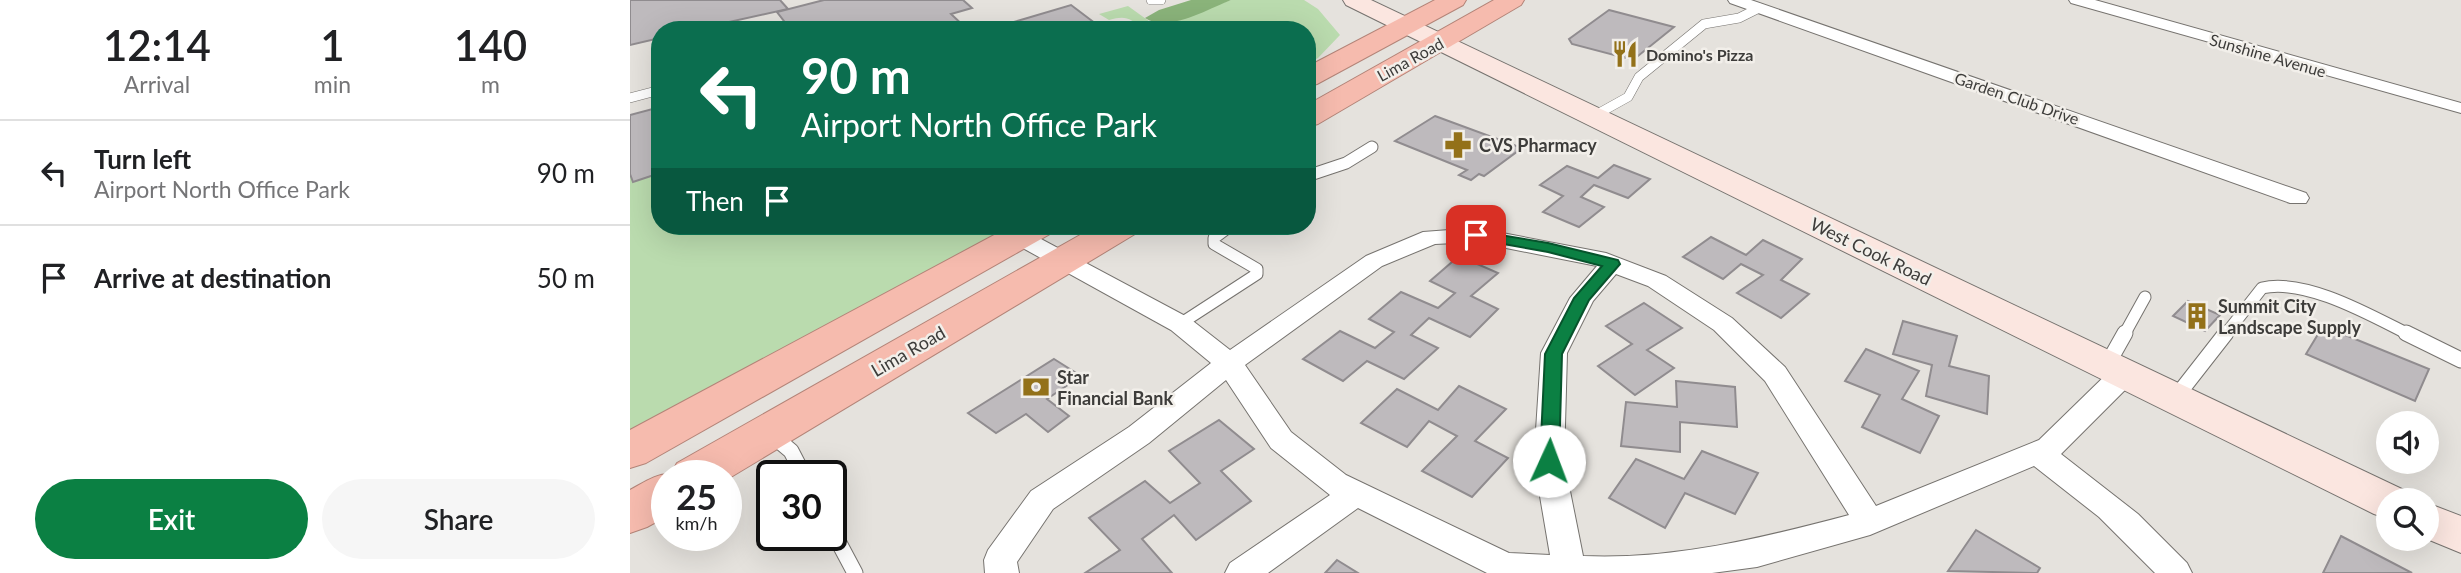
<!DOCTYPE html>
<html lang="en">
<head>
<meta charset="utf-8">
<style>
  :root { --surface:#fff; --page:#f6f6f6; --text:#202124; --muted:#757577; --line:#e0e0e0; --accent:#0b8043 }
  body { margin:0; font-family:Lato,sans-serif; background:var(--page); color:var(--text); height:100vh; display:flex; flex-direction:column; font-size:26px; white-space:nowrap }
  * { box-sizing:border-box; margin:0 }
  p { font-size:23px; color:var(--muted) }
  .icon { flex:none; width:38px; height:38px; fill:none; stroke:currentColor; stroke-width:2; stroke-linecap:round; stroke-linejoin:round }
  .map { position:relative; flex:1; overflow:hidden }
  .panel { display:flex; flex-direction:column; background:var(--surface); width:630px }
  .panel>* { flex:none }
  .banner { position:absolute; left:21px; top:21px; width:665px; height:214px; border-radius:28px; box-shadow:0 7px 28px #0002; background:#0b6e4f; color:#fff; overflow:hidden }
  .buttons { position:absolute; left:1746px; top:411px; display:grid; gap:14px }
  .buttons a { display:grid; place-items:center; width:63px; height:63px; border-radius:50%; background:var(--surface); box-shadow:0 7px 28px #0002; font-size:35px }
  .speed { position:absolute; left:21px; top:460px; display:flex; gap:14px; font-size:35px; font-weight:700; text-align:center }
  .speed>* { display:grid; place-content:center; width:91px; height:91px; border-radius:50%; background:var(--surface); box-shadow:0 7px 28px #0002; line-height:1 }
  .speed small { font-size:18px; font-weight:400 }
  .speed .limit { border:4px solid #111; border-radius:10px; background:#fff; color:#111 }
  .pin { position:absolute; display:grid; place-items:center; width:60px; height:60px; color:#fff; margin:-30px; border-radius:14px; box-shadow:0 4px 10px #0006 }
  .me { position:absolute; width:77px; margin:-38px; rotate:2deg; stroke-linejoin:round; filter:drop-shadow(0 0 5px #0008) }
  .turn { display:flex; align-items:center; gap:24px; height:147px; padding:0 35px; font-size:32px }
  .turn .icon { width:91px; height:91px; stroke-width:2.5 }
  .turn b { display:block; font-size:49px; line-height:60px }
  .then { display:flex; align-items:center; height:66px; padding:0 35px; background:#0003; gap:14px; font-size:26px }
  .eta { display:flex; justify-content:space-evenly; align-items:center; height:119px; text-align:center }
  .eta b { font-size:42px; font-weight:600; line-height:49px }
  .cta { display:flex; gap:14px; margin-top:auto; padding:14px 35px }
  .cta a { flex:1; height:80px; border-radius:42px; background:var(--accent); color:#fff; font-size:28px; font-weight:600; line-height:80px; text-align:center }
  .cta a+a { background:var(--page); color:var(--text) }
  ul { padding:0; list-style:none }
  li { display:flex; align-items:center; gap:21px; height:105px; padding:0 35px; border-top:2px solid var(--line) }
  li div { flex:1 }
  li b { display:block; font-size:26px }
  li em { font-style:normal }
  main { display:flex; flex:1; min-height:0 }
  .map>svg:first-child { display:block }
  .green { fill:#badbae }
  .forest { fill:#8ab37a }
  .building { fill:#bebabd; stroke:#908c8f; stroke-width:2 }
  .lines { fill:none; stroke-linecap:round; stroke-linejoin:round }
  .service-far2-casing { stroke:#76736f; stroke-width:10 }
  .service-far1-casing { stroke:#76736f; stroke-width:13 }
  .service-casing { stroke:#76736f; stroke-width:17 }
  .minor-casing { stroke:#76736f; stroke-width:2 }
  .secondary-casing { stroke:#76736f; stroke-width:2 }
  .trunk-casing { stroke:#b38478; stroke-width:2 }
  .service-far2 { stroke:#fff; stroke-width:9 }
  .service-far1 { stroke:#fff; stroke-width:11 }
  .service { stroke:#fff; stroke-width:15 }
  .minor { fill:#fff; fill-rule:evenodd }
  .secondary { fill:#fbe6e0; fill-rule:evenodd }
  .trunk { fill:#f6bbae; fill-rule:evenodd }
  .route { fill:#0b8043; stroke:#07532c; stroke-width:2 }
  .labels { text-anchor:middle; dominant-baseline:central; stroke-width:5; stroke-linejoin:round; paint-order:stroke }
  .far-poi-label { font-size:16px; font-weight:bold; fill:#3d3c3a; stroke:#f2efea; text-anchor:start }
  .far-street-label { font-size:16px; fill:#3d3c3a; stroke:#f2efea }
  .poi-label { font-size:18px; font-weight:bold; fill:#3d3c3a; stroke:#f2efea; text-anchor:start }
  .street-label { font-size:18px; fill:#3d3c3a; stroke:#f2efea }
</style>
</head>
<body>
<main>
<section class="panel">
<div class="eta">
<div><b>12:14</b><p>Arrival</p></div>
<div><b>1</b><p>min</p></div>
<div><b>140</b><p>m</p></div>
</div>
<ul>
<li><svg class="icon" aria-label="left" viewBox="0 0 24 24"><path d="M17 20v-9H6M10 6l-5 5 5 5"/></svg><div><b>Turn left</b><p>Airport North Office Park</p></div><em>90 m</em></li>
<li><svg class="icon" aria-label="arrive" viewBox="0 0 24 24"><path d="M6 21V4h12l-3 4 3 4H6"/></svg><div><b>Arrive at destination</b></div><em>50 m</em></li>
</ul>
<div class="cta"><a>Exit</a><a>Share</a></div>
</section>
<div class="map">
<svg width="1831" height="573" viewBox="0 0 1831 573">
  <rect width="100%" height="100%" fill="#e5e2dd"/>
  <g class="green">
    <path d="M601 0H674L688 9 710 35 688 58 677 64V30H512L514 28C499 19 497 15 479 20L469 14 498 6 523 24 538 23Z"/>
    <polygon points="30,173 30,226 380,226 0,431 0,174 3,182"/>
  </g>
  <path class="forest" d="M561 0H601C578 9 538 33 515 18L529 10Z"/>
  <g class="building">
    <polygon points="0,0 150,0 158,9 63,30 30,30 30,38 0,45"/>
    <polygon points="194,0 333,0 342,8 321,14 338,30 161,30 147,12"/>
    <polygon points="441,5 474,30 356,30 394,19"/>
    <polygon points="979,10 1044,27 1003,60 942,44 939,39"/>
    <polygon points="30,107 30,173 3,182 0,174 0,115"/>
    <polygon points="805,116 892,148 854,176 849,174 841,180 829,175 837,170 765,141"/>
    <polygon points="984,165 1020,179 998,198 964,185 951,197 974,207 949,227 913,212 933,196 910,185 937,166 968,178"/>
    <polygon points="1081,237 1116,255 1133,240 1172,259 1151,280 1179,294 1151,318 1107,293 1133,275 1111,264 1093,279 1053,257"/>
    <polygon points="829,256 868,273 841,296 868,309 840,337 799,318 781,335 808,348 774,379 737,361 713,381 673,359 710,331 745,348 764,332 739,319 771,292 808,308 825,293 800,281"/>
    <polygon points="1558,301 1590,315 1575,331 1543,316"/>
    <polygon points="1014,303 1052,328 1017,350 1044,368 1005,395 968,366 1002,344 976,326"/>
    <polygon points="1273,321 1327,336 1319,366 1359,376 1357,414 1296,396 1302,365 1263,354"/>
    <polygon points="1693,326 1799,369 1785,401 1676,354"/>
    <polygon points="1236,349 1289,371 1272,399 1309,416 1290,453 1232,427 1250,395 1215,381"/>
    <polygon points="424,359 451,376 417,399 439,416 418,432 396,414 366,433 338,413"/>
    <polygon points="1046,381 1105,387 1107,427 1050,422 1050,452 991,446 996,402 1047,407"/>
    <polygon points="829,386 876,409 845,441 878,458 842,497 792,471 827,436 799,421 777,447 731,423 767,389 808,410"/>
    <polygon points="589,420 624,449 591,471 621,501 566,540 544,515 512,539 542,573 455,573 490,550 459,518 515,481 540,503 570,483 539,451"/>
    <polygon points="1072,451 1128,473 1105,514 1055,493 1035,528 979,498 1006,459 1054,479"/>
    <polygon points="1346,530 1410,568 1407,573 1318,571"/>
    <polygon points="1711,536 1782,573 1693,573"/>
    <polygon points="707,560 728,573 695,573"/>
  </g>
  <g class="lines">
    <defs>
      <g id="service-far2">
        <polyline points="521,0 531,0"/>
        <polyline points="0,98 30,90"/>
        <polyline points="962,117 998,97 1009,77 1074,24 1109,18 1129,8"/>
      </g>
      <g id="service-far1">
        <polyline points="677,176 716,163 742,147"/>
        <polyline points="550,324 627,274 627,269 584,244 584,238 600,226"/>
        <polyline points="1494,335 1515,297"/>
        <path d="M1595 335 1632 288C1676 278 1740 315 1780 335"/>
      </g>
      <g id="service">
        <polyline points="1776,333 1831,360"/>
        <polyline points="1477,365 1495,333"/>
        <polyline points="1546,397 1596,333"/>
        <polyline points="142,435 161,451 174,476"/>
        <polyline points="201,528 225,573"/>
      </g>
      <g id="minor">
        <polygon points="1098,0 1121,0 1676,193 1679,198 1676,203 1660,203 1100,3"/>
        <polygon points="1439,0 1465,0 1831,103 1831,113 1441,3"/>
        <path d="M846 228 976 253 1036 276 1102 318 1155 367 1246 506 1409 440 1485 366 1495 364 1505 366 1509 373 1505 380 1431 454 1508 514 1557 563 1562 573H1525L1469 517 1404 466 1240 535 1127 567 1082 573H857L728 508 638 573H595L600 563 700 495 641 448 596 380 519 443 423 509 387 562 389 573H355L354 560 358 550 401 491 499 427 581 363 541 330 380 241 377 236 380 231H396L559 318 600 350 736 256 793 232ZM846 242 967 266 940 298 911 353 904 461 920 555 879 553 716 475 661 432 615 365 752 266 805 244ZM986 274 1018 286 1084 330 1135 381 1219 515C1132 538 1043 560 953 556L934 461 937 353 963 301Z"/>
      </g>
      <g id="secondary">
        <polygon points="713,0 741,0 1774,490 1779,500 1759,500 1759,519 1744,514 716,5"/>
        <polygon points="1797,503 1831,516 1831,553 1797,539"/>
      </g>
      <g id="trunk">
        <polygon points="805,0 836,0 833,5 687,84 677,87 677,67"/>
        <polygon points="864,0 894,0 891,5 688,124 677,127 677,105"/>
        <polygon points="381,226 425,226 420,234 16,463 0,468 0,430"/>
        <path d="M466 226H510L505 234 96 480V476H37V516L17 527 0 533V490C13 483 27 473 41 474L47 463Z"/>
      </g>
    </defs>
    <use href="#service-far2" class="service-far2-casing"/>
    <use href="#service-far1" class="service-far1-casing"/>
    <use href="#service" class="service-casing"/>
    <use href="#minor" class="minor-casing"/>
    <use href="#secondary" class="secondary-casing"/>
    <use href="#trunk" class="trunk-casing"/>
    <use href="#service-far2" class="service-far2"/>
    <use href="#service-far1" class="service-far1"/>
    <use href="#service" class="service"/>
    <use href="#minor" class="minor"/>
    <use href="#secondary" class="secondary"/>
    <use href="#trunk" class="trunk"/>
  </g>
  <polygon class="route" points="846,231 918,243 988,260 990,264 959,300 932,354 929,461 926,467 919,469 913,467 910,461 915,354 944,298 972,266 918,252 840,238 838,235 840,232"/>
  <defs>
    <symbol id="restaurant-bare" viewBox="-9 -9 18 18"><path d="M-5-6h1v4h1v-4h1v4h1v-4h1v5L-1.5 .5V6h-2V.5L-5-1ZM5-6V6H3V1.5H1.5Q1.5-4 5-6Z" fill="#937119" stroke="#f2efea" stroke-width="2.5" paint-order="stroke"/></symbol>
    <symbol id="pharmacy-bare" viewBox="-9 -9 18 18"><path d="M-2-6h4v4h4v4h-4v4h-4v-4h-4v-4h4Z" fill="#937119" stroke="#f2efea" stroke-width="2.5" paint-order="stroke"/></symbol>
    <symbol id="building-bare" viewBox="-9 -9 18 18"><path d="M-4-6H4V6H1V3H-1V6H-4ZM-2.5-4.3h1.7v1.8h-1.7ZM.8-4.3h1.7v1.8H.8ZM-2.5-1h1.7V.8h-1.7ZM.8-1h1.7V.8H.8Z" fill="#937119" stroke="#f2efea" stroke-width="2.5" paint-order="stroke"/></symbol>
    <symbol id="bank-bare" viewBox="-9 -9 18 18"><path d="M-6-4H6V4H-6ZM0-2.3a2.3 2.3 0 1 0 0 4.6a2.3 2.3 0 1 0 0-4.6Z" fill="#937119" stroke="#f2efea" stroke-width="2.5" paint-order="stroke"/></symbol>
  </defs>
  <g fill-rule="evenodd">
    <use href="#restaurant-bare" x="976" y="35" width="38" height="38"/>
    <use href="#pharmacy-bare" x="809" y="126" width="38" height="38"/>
    <use href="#building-bare" x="1548" y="297" width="38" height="38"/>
    <use href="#bank-bare" x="387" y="368" width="38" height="38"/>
  </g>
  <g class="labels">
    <g class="far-poi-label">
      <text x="1016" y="54">Domino's Pizza</text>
    </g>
    <g class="far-street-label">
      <text transform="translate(1638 55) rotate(16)">Sunshine Avenue</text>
      <text transform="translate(780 59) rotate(-29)">Lima Road</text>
      <text transform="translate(1387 98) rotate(19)">Garden Club Drive</text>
    </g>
    <g class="poi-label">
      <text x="849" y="145">CVS Pharmacy</text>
      <text x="1588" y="306">Summit City<tspan x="1588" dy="21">Landscape Supply</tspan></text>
      <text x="427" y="377">Star<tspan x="427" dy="21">Financial Bank</tspan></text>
    </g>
    <g class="street-label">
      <text transform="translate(1241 251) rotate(26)">West Cook Road</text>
      <text transform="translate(278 351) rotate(-30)">Lima Road</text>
    </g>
  </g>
</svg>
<div class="buttons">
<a><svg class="icon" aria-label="sound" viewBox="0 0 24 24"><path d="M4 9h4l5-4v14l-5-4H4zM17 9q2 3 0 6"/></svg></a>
<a><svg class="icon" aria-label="search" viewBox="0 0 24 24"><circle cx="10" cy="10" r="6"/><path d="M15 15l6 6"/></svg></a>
</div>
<div class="speed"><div>25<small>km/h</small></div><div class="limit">30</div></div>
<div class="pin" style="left:846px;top:235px;background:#d93025"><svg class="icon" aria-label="arrive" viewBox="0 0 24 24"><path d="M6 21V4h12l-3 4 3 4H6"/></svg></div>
<svg class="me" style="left:919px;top:461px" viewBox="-20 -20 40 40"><circle r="19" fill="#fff"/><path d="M0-13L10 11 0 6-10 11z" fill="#0b8043"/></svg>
<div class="banner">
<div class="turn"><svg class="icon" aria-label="left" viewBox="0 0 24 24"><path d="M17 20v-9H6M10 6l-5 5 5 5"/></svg><div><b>90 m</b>Airport North Office Park</div></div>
<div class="then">Then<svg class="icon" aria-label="arrive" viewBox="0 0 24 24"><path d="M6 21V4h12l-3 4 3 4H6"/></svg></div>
</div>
</div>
</main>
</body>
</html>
